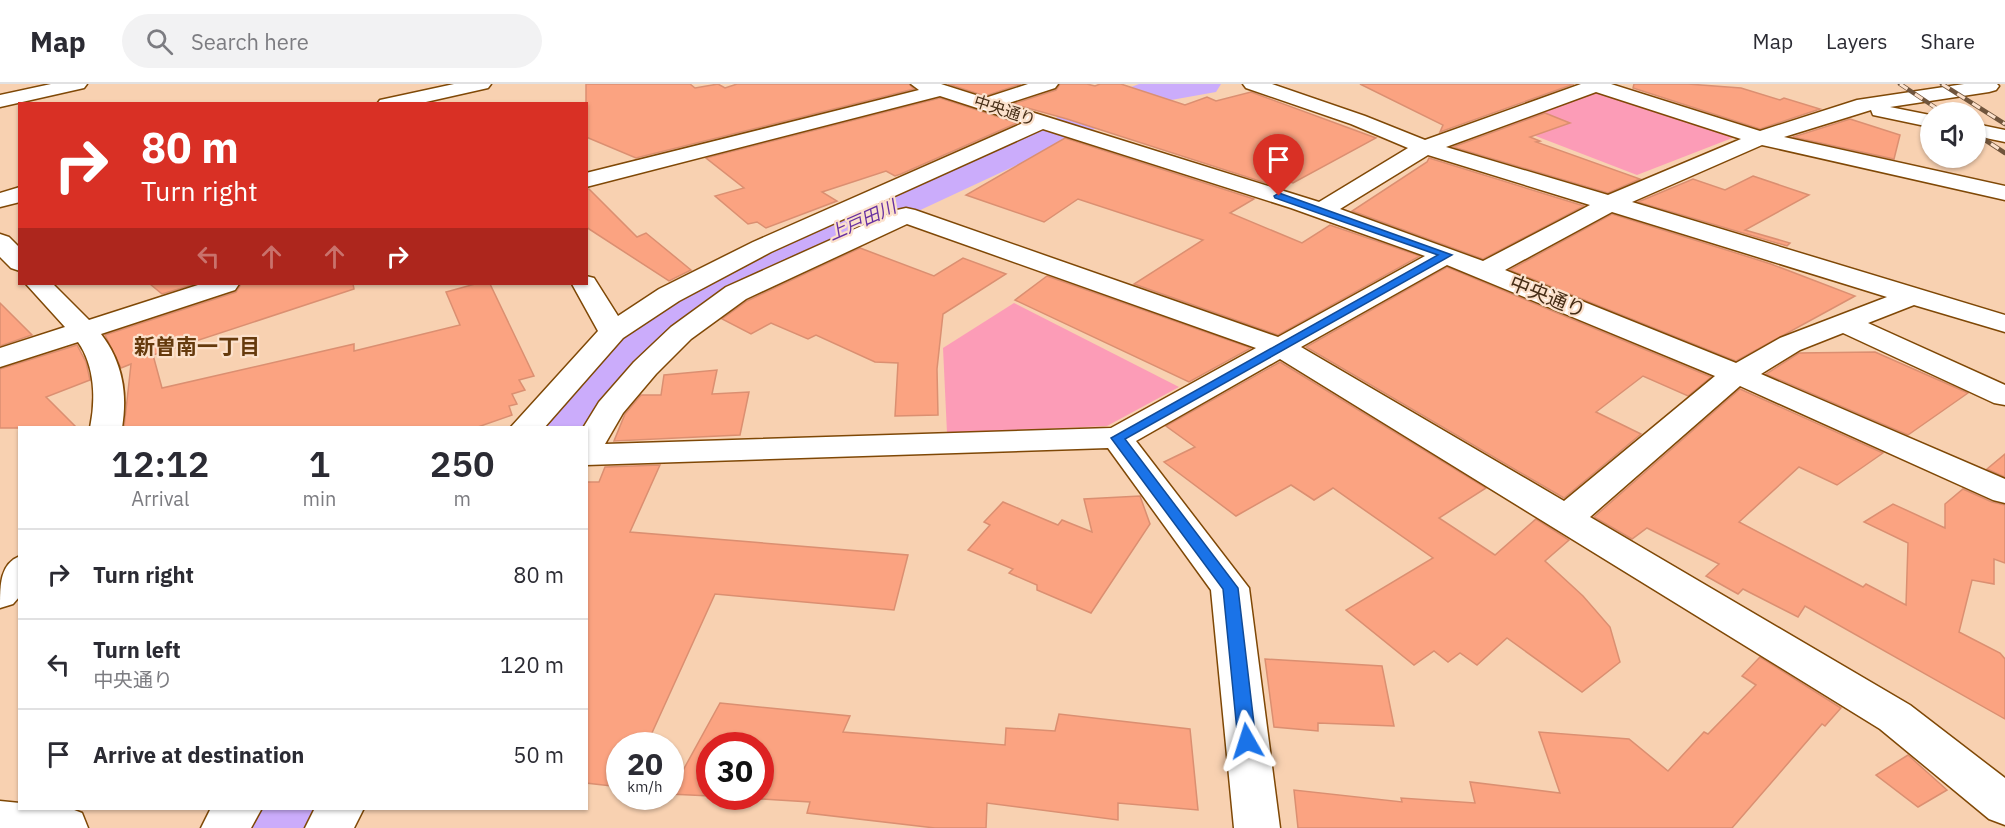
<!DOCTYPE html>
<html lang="en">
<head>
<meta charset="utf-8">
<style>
  :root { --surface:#fff; --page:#f2f2f3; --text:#2b2b33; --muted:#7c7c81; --line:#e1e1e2 }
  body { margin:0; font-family:"IBM Plex Sans","Noto Sans JP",sans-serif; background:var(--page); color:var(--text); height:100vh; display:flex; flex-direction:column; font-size:22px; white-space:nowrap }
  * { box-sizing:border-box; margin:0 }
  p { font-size:20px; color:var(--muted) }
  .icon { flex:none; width:33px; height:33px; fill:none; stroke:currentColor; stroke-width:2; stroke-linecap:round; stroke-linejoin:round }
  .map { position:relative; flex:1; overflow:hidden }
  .details { position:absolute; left:18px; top:342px; width:570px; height:384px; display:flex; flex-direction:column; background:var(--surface); border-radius:0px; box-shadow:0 2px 4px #0004 }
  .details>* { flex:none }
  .top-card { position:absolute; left:18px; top:18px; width:570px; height:183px; border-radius:0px; box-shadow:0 2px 4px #0004; background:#d93025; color:#fff; overflow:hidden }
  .controls { position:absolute; left:1920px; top:18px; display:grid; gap:12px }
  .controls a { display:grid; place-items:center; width:66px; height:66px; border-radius:50%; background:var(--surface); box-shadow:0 2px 4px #0004; font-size:30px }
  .speed { position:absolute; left:606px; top:648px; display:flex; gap:12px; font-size:30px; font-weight:700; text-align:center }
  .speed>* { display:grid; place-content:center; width:78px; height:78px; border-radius:50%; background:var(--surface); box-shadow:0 2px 4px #0004; line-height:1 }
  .speed small { font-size:15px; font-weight:400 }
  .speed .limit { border:9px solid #d22; background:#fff; color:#111 }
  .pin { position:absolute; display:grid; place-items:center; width:51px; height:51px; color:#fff; margin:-62px -26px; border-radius:50% 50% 50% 0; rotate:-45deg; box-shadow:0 0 6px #0007 }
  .pin .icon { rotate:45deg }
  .me { position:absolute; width:66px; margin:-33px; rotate:354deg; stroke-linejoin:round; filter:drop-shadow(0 0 4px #0008) }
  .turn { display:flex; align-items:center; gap:21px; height:126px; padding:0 24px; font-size:27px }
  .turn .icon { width:78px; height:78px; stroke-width:2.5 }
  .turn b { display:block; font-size:42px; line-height:51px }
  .lanes { display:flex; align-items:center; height:57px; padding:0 24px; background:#0003; justify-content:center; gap:30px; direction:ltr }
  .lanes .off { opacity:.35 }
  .eta { display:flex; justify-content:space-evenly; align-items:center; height:102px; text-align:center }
  .eta b { font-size:36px; font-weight:600; line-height:42px }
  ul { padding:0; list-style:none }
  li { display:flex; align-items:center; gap:18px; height:90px; padding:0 24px; border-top:2px solid var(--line) }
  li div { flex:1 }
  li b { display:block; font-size:22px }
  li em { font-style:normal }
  header { display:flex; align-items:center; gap:36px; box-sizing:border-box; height:84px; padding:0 30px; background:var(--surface); border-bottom:2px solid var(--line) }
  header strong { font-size:28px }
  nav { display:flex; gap:33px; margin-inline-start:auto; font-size:21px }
  .search { width:420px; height:54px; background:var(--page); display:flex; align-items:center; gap:15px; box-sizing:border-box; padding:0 21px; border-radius:33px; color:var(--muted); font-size:22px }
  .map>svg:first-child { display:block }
  .green { fill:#fc9cb7 }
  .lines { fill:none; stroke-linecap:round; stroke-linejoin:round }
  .river { fill:#cbacfb; fill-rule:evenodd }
  .building { fill:#fba381; stroke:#db8f71; stroke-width:1.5 }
  .minor-casing { stroke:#7f4806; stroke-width:3 }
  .minor { fill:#fff; fill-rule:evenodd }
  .rail-casing { stroke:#71553c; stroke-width:4.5 }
  .rail { stroke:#fce1cc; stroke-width:3; stroke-dasharray:9; stroke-linecap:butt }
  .route { fill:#1a73e8; stroke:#114b97; stroke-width:1.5 }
  .labels { text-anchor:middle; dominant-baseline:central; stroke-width:4.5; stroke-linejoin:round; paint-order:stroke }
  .far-street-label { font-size:16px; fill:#462d16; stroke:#fce1cc }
  .far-water-label { font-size:18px; font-style:italic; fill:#6730a1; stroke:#fce1cc }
  .street-label { font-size:20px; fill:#462d16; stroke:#fce1cc }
  .neighbourhood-label { font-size:21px; font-weight:bold; fill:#653a0d; stroke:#fce1cc }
</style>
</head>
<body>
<header>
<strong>Map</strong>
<div class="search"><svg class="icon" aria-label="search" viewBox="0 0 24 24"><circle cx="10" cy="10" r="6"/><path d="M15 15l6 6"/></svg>Search here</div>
<nav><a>Map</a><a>Layers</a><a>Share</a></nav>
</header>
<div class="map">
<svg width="2005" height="744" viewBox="0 0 2005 744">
  <rect width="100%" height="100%" fill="#f8d1b1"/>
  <g class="green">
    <polygon points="1602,7 1740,51 1637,91 1502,39"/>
    <polygon points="1014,219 1179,303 1107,342 947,349 943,264"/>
  </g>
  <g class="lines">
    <g class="river">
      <polygon points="1139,0 1221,0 1216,8 1160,18 1116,35 740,210 672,258 640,286 604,326 586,353 586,344 534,344 562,304 602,262 634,236 704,188 1090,19"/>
      <polygon points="246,724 337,724 327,744 237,744"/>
    </g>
  </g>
  <g class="building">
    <polygon points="586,0 690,0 695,4 718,0 725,4 737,0 909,0 914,5 636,74 586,53"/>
    <polygon points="948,0 1021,0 985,12"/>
    <polygon points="1060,0 1087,0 1095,2 1100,0 1121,0 1185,21 1207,13 1216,17 1251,8 1376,54 1293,99 1283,96 1275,102 1067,35 1013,20 1056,6"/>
    <polygon points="1360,0 1574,0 1440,48 1443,41"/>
    <polygon points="1634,0 1688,0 1741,4 1780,16 1784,14 1820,25 1760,45 1633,4"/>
    <polygon points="940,14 1017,39 901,90 895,92 886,87 822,108 837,117 766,144 757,138 748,140 715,112 744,104 706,74"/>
    <polygon points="1545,29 1570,39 1530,53 1540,57 1536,58 1640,95 1608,109 1453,63"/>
    <polygon points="1850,35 1900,51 1894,75 1793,53"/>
    <polygon points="1065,54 1254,115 1230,129 1302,159 1330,141 1420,172 1278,251 1134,200 1203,156 1078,115 1044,138 966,111"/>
    <polygon points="1429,74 1584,122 1483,175 1352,127 1427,78"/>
    <polygon points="1753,92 1809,111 1745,146 1790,159 1787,162 1638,118 1693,95 1725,106"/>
    <polygon points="586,105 589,105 637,153 646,149 691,186 669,197 586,143"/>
    <polygon points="1612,130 1771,180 1855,212 1736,277 1510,186"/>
    <polygon points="860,164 934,192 963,174 1006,190 943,230 937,285 938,331 895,332 898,279 875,278 816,251 808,255 771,239 751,250 722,235 747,217"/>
    <polygon points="1447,183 1711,293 1688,312 1643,292 1596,328 1641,350 1564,414 1306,263"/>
    <polygon points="1047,192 1251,264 1189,298 1015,216"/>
    <polygon points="150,200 195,200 162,210"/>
    <polygon points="241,200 353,200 354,205 153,271 162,304 354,260 354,267 460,241 446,208 475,200 490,200 534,292 519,296 525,306 512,310 517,320 509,322 512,331 475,344 124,344 131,280 121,284 105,251 236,208"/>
    <polygon points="0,219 32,251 0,262"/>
    <polygon points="77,261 86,278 90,296 46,313 77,344 0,344 0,285"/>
    <polygon points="1875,268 1968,309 1908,351 1766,290 1799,269"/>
    <polygon points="1280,278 1486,404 1439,434 1495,471 1536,435 1569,456 1545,477 1583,512 1610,543 1620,578 1582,608 1507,554 1477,581 1460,569 1448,578 1434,567 1414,581 1346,526 1433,474 1333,404 1314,416 1291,401 1236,432 1164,378 1195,363 1166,342"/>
    <polygon points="717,286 712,310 749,308 740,351 614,357 625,330 641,311 661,311 664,291"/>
    <polygon points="1740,305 1883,369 1837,401 1799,383 1739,438 1863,503 1866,500 1906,521 1908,459 1864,438 1893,420 1945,444 1945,420 1963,405 1992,418 2005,421 2005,479 1994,475 1994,500 1972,496 1959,548 2000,569 2005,575 2005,635 1805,522 1798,533 1743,505 1738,510 1706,492 1719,480 1647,444 1632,455 1594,433"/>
    <polygon points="2005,370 2005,393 1987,385"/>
    <polygon points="660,381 630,448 908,471 894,526 715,510 646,662 620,662 620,703 586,699 586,398 599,398 605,383"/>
    <polygon points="1140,412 1150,440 1091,529 1037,506 1037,501 1009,489 1013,485 968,466 990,441 984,438 1003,418 1058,441 1062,436 1092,448 1084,415"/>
    <polygon points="1760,573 1841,624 1825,642 1822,640 1732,744 1298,744 1294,706 1402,718 1401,714 1475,719 1470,698 1560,709 1539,648 1629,655 1668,687 1704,648 1708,650 1756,601 1742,592"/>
    <polygon points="1265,575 1382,582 1394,642 1318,639 1318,647 1274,643"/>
    <polygon points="720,619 850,632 843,648 1005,661 1006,644 1055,647 1059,630 1190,645 1198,726 1118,719 1118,736 987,719 986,744 935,744 807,729 810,718 760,715 760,662 710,662 710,712 670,710"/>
    <polygon points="1908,671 1947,706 1918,723 1876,691"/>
  </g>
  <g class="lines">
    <defs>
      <g id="minor">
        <polygon points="51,0 87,0 84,4 0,23 0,11"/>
        <polygon points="454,0 491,0 488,4 417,20 377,20 380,16"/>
        <path d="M911 0H941L985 14 1028 0H1058L1055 4 1006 20 1319 118 1408 64 1351 40 1246 4 1243 0H1272L1365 32 1425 56 1581 0H1611L1760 47 1857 16 1964 0H1997L1999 2 1996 6 1989 8 1890 23 1930 31V43L1873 31 1871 26 1784 53 2005 102V116L1762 61 1632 118 2005 231V248L1914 221 1868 239 2005 301V321L1994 319 1843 249 1800 266 1761 290 2005 395V419L1993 416 1740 302 1590 433 1910 621 2005 694V741L1989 735 1880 645 1280 275 1136 357 1249 504 1280 744H1234L1211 506 1108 364 586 381V344H583L599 318 634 278 671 243 726 203 897 126 906 124 915 126 1278 253 1425 172 1291 124 1043 45 771 168 679 217 623 254 544 344H510L598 247 572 200H586V192L594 194 618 232 659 205 753 158 1023 39 940 12 586 103V89L919 6ZM1596 8 1741 55 1608 111 1446 63ZM1428 71 1590 121 1483 177 1340 125ZM1612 128 1887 213 1780 254 1736 279 1505 186ZM907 140 1256 264 1111 344 605 360 623 329 656 290 691 255 746 215ZM1447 181 1715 292 1564 417 1301 263Z"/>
        <polygon points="1976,40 2005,46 2005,58 1976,52"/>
        <polygon points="20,103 20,118 0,123 0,109"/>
        <polygon points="0,150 9,153 20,164 20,187 11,184 0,173"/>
        <path d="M26 200H53L89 236 201 200H239L235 206 101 250C122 277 128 310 122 344H90C96 316 95 282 78 258L0 283V264L65 243Z"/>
        <path d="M20 472V512L13 520 0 524C0 500 0 480 20 472Z"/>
        <polygon points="0,717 20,719 20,724 69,724 82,729 88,744 0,744"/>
        <polygon points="211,724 262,724 251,744 201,744"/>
        <polygon points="315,724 364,724 354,744 305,744"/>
      </g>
    </defs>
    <use href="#minor" class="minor-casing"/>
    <use href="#minor" class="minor"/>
    <defs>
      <g id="rail">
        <polyline points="1900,0 1942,28"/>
        <polyline points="1942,0 2005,40"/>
        <polyline points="1976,50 2005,69"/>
      </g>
    </defs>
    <use href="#rail" class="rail-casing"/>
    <use href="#rail" class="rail"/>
  </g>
  <polygon class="route" points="1279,109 1452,171 1125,355 1238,504 1256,657 1254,662 1247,664 1241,662 1238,657 1223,505 1111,354 1438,171 1275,114 1274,112"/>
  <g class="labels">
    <g class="far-street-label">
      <text transform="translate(1005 26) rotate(18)">中央通り</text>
    </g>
    <g class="far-water-label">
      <text transform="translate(862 136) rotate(-24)">上戸田川</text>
    </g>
    <g class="street-label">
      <text transform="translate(1548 212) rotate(22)">中央通り</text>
    </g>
    <g class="neighbourhood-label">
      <text x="197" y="262">新曽南一丁目</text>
    </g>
  </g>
</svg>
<div class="controls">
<a><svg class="icon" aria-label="sound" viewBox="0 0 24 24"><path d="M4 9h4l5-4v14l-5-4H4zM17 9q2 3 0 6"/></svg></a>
</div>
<div class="speed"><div>20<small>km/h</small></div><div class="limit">30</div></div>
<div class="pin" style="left:1279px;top:112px;background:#d93025"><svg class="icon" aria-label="arrive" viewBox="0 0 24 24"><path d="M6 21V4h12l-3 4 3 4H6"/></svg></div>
<svg class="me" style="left:1247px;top:657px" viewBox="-20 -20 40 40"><path d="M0-17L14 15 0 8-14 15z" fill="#1a73e8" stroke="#fff" stroke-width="4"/></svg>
<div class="top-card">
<div class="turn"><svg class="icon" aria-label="right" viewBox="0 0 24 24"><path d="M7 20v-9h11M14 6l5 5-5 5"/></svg><div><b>80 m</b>Turn right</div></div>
<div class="lanes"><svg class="icon off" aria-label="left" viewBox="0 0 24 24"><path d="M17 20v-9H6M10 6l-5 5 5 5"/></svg><svg class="icon off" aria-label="ahead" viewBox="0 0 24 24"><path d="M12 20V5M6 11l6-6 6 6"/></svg><svg class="icon off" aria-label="ahead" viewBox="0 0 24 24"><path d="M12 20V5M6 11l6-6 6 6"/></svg><svg class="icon" aria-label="right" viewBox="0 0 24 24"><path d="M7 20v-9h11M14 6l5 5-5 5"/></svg></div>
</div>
<section class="details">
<div class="eta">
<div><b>12:12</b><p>Arrival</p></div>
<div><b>1</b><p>min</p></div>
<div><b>250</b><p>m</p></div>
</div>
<ul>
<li><svg class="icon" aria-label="right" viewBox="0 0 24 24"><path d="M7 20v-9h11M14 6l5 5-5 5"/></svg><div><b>Turn right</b></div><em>80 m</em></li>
<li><svg class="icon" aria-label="left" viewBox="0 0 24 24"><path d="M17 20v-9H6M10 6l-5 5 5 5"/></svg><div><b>Turn left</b><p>中央通り</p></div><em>120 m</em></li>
<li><svg class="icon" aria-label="arrive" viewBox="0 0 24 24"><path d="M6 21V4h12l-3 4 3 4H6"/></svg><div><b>Arrive at destination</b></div><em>50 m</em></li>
</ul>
</section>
</div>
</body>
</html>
